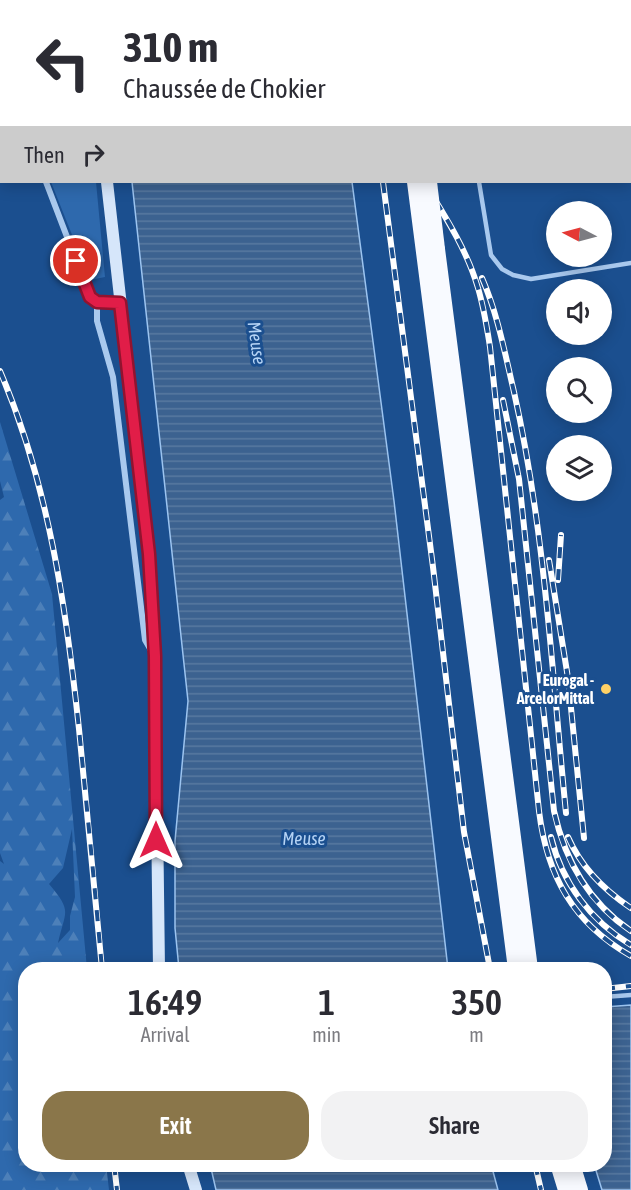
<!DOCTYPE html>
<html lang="en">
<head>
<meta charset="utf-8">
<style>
  :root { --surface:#fff; --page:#f2f2f3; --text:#2b2b33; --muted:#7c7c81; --accent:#8a764a }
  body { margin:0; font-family:"Asap Condensed",sans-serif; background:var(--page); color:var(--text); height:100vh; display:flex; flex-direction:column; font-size:22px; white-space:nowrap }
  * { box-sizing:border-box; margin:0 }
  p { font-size:20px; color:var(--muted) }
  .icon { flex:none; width:33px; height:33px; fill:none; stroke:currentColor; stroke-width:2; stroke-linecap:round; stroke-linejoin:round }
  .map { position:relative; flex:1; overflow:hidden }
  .details { position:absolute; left:18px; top:962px; width:594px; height:210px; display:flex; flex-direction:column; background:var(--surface); border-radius:24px; box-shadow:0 3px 15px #0003 }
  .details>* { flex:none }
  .top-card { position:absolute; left:0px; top:0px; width:632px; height:183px; box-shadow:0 3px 15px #0003; background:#fff; color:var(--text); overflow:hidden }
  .needle { width:39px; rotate:276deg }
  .fabs { position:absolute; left:546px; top:201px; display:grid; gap:12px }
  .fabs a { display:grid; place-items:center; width:66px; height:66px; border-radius:50%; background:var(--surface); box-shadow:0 3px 15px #0003; font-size:30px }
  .pin { position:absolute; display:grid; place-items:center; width:51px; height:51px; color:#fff; margin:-26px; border:3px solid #fff; border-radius:50%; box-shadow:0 2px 6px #0007 }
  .me { position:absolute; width:66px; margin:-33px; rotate:0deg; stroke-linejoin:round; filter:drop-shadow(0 0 4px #0008) }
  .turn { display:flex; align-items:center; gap:21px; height:126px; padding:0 24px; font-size:27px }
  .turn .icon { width:78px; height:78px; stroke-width:2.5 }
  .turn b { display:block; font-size:42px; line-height:51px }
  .then { display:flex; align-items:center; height:57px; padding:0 24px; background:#0003; gap:12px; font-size:22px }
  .eta { display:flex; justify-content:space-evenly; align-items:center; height:102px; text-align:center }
  .eta b { font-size:36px; font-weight:600; line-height:42px }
  .cta { display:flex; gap:12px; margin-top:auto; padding:12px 24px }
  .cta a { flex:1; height:69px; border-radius:24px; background:var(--accent); color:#fff; font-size:24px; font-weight:600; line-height:69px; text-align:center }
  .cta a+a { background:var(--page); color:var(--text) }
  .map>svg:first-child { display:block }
  .green { fill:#2e69ad }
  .forest { fill:url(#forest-firs); fill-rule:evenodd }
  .water { fill:url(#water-rules); stroke:#9cc4f0; stroke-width:1.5 }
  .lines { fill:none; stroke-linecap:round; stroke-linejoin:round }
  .service { stroke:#a9c9ee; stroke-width:4.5 }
  .minor { stroke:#a9c9ee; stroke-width:6 }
  .secondary { stroke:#d6e6fa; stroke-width:12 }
  .trunk { stroke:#f8faff; stroke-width:16 }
  .rail-casing { stroke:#fff; stroke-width:6 }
  .rail { stroke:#1b4f8f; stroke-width:4; stroke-dasharray:11; stroke-linecap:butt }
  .trunk-bridge { stroke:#f8faff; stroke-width:16 }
  .route-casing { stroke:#92132f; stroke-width:15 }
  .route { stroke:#e11d48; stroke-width:10 }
  .poi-dot { fill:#ffd166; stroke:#1b4f8f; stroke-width:2 }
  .labels { text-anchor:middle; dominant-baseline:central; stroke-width:6; stroke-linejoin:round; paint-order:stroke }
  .poi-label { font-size:16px; font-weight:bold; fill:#fff; stroke:#1b4f8f; text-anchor:end }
  .water-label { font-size:18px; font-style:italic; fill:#b5d3f5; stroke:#1b4f8f }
</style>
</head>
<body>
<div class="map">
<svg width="631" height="1190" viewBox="0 0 631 1190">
  <defs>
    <pattern id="forest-firs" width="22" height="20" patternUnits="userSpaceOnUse" patternTransform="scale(1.5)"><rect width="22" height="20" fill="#2e69ad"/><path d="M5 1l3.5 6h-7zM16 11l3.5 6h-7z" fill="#4d80b9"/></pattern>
    <pattern id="water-rules" width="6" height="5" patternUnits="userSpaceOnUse" patternTransform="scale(1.5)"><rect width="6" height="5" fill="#3c6290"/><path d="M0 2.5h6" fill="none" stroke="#597aa1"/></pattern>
  </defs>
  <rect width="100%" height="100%" fill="#1b4f8f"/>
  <polygon class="green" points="51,182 96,182 105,277 90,280"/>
  <path class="forest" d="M0 422 52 594 87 969H26V1164H106L109 1190H0V861L4 864 0 853V500L4 497 0 481ZM72 829 75 897 70 916V930L58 943C65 911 73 912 49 884L63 868Z"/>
  <g class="water">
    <polygon points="132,182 352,182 394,501 448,969 179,969 175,928 175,841 188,701"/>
    <polygon points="631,1005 631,1190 602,1190 594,1164 604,1164 605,1007"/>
    <polygon points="210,1164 491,1164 498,1190 216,1190"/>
  </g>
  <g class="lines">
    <g class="service">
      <polyline points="451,0 451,2"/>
      <polyline points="0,31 2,31"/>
      <polyline points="0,87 2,87"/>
      <polyline points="479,182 491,255 502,269 513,275 531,279 631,263"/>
      <polyline points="604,997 631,995"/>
    </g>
    <g class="minor">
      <polyline points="4,0 4,2"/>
      <polyline points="46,182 90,297 97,302 120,303"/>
      <polyline points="97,302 97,321 113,377 145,640 152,652"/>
    </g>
    <g class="secondary">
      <polyline points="88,0 88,2"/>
      <polyline points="107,182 149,554 155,656 159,969"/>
      <polyline points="188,1164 196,1190"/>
    </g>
    <g class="trunk">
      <polyline points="391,0 392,2"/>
      <polyline points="406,0 406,2"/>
      <polyline points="415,182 516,969"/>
      <polyline points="437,249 530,969"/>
      <polyline points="558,1164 566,1190"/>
      <polyline points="572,1164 580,1190"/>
    </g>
    <defs>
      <g id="rail">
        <polyline points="359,0 359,2"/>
        <polyline points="383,182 433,567 464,832 490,969"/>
        <path d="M424 182C445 216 467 250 478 288 484 308 487 328 490 347L539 811C547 876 573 923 631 956"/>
        <path d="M482 278C498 315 505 354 514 392 545 530 552 673 566 813"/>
        <path d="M0 371C49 486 66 607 79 729 87 809 95 889 102 969"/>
        <path d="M503 400 519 479 554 811C565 861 588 902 631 931"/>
        <polyline points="549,560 568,678 584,838"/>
        <polyline points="558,580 561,535"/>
        <path d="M551 837C562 883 591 921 631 945"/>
        <path d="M568 837C581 867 604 890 631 908"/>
        <polyline points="604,989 631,986"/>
        <polyline points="114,1164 117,1190"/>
        <polyline points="535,1164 541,1190"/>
      </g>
    </defs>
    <use href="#rail" class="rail-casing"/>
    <use href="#rail" class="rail"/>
    <polyline class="trunk-bridge" points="429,182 437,249"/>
  </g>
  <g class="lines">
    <defs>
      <polyline id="route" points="76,261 90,297 97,302 120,303 149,554 155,656 156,840"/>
    </defs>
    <use href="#route" class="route-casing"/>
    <use href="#route" class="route"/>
  </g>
  <circle class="poi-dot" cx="606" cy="689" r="6"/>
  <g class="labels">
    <g class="poi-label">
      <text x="594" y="680">Eurogal -<tspan x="594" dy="18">ArcelorMittal</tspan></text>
    </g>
    <g class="water-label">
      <text transform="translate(257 343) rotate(82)">Meuse</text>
      <text x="304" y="838">Meuse</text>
    </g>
  </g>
</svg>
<div class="fabs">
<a><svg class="needle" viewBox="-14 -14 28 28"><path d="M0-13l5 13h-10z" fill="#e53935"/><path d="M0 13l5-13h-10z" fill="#7c7c81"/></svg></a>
<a><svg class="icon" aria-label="sound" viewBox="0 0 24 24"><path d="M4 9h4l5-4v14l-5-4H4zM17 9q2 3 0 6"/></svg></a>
<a><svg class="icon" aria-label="search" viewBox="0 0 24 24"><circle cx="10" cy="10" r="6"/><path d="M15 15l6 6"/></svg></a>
<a><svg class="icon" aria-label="layers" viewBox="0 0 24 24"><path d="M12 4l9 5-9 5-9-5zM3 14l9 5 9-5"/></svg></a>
</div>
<div class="pin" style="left:76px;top:261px;background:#d93025"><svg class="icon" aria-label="arrive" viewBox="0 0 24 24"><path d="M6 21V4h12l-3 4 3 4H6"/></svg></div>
<svg class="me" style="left:156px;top:840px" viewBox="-20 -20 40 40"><path d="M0-17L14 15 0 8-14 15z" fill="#e11d48" stroke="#fff" stroke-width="4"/></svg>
<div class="top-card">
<div class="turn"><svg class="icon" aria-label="left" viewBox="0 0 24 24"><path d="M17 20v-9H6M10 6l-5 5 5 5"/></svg><div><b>310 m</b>Chaussée de Chokier</div></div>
<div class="then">Then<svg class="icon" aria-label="right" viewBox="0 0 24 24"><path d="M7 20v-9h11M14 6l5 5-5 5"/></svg></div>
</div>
<section class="details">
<div class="eta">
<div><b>16:49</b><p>Arrival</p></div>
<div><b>1</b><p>min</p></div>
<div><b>350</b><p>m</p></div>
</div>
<div class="cta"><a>Exit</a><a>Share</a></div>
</section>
</div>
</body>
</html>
